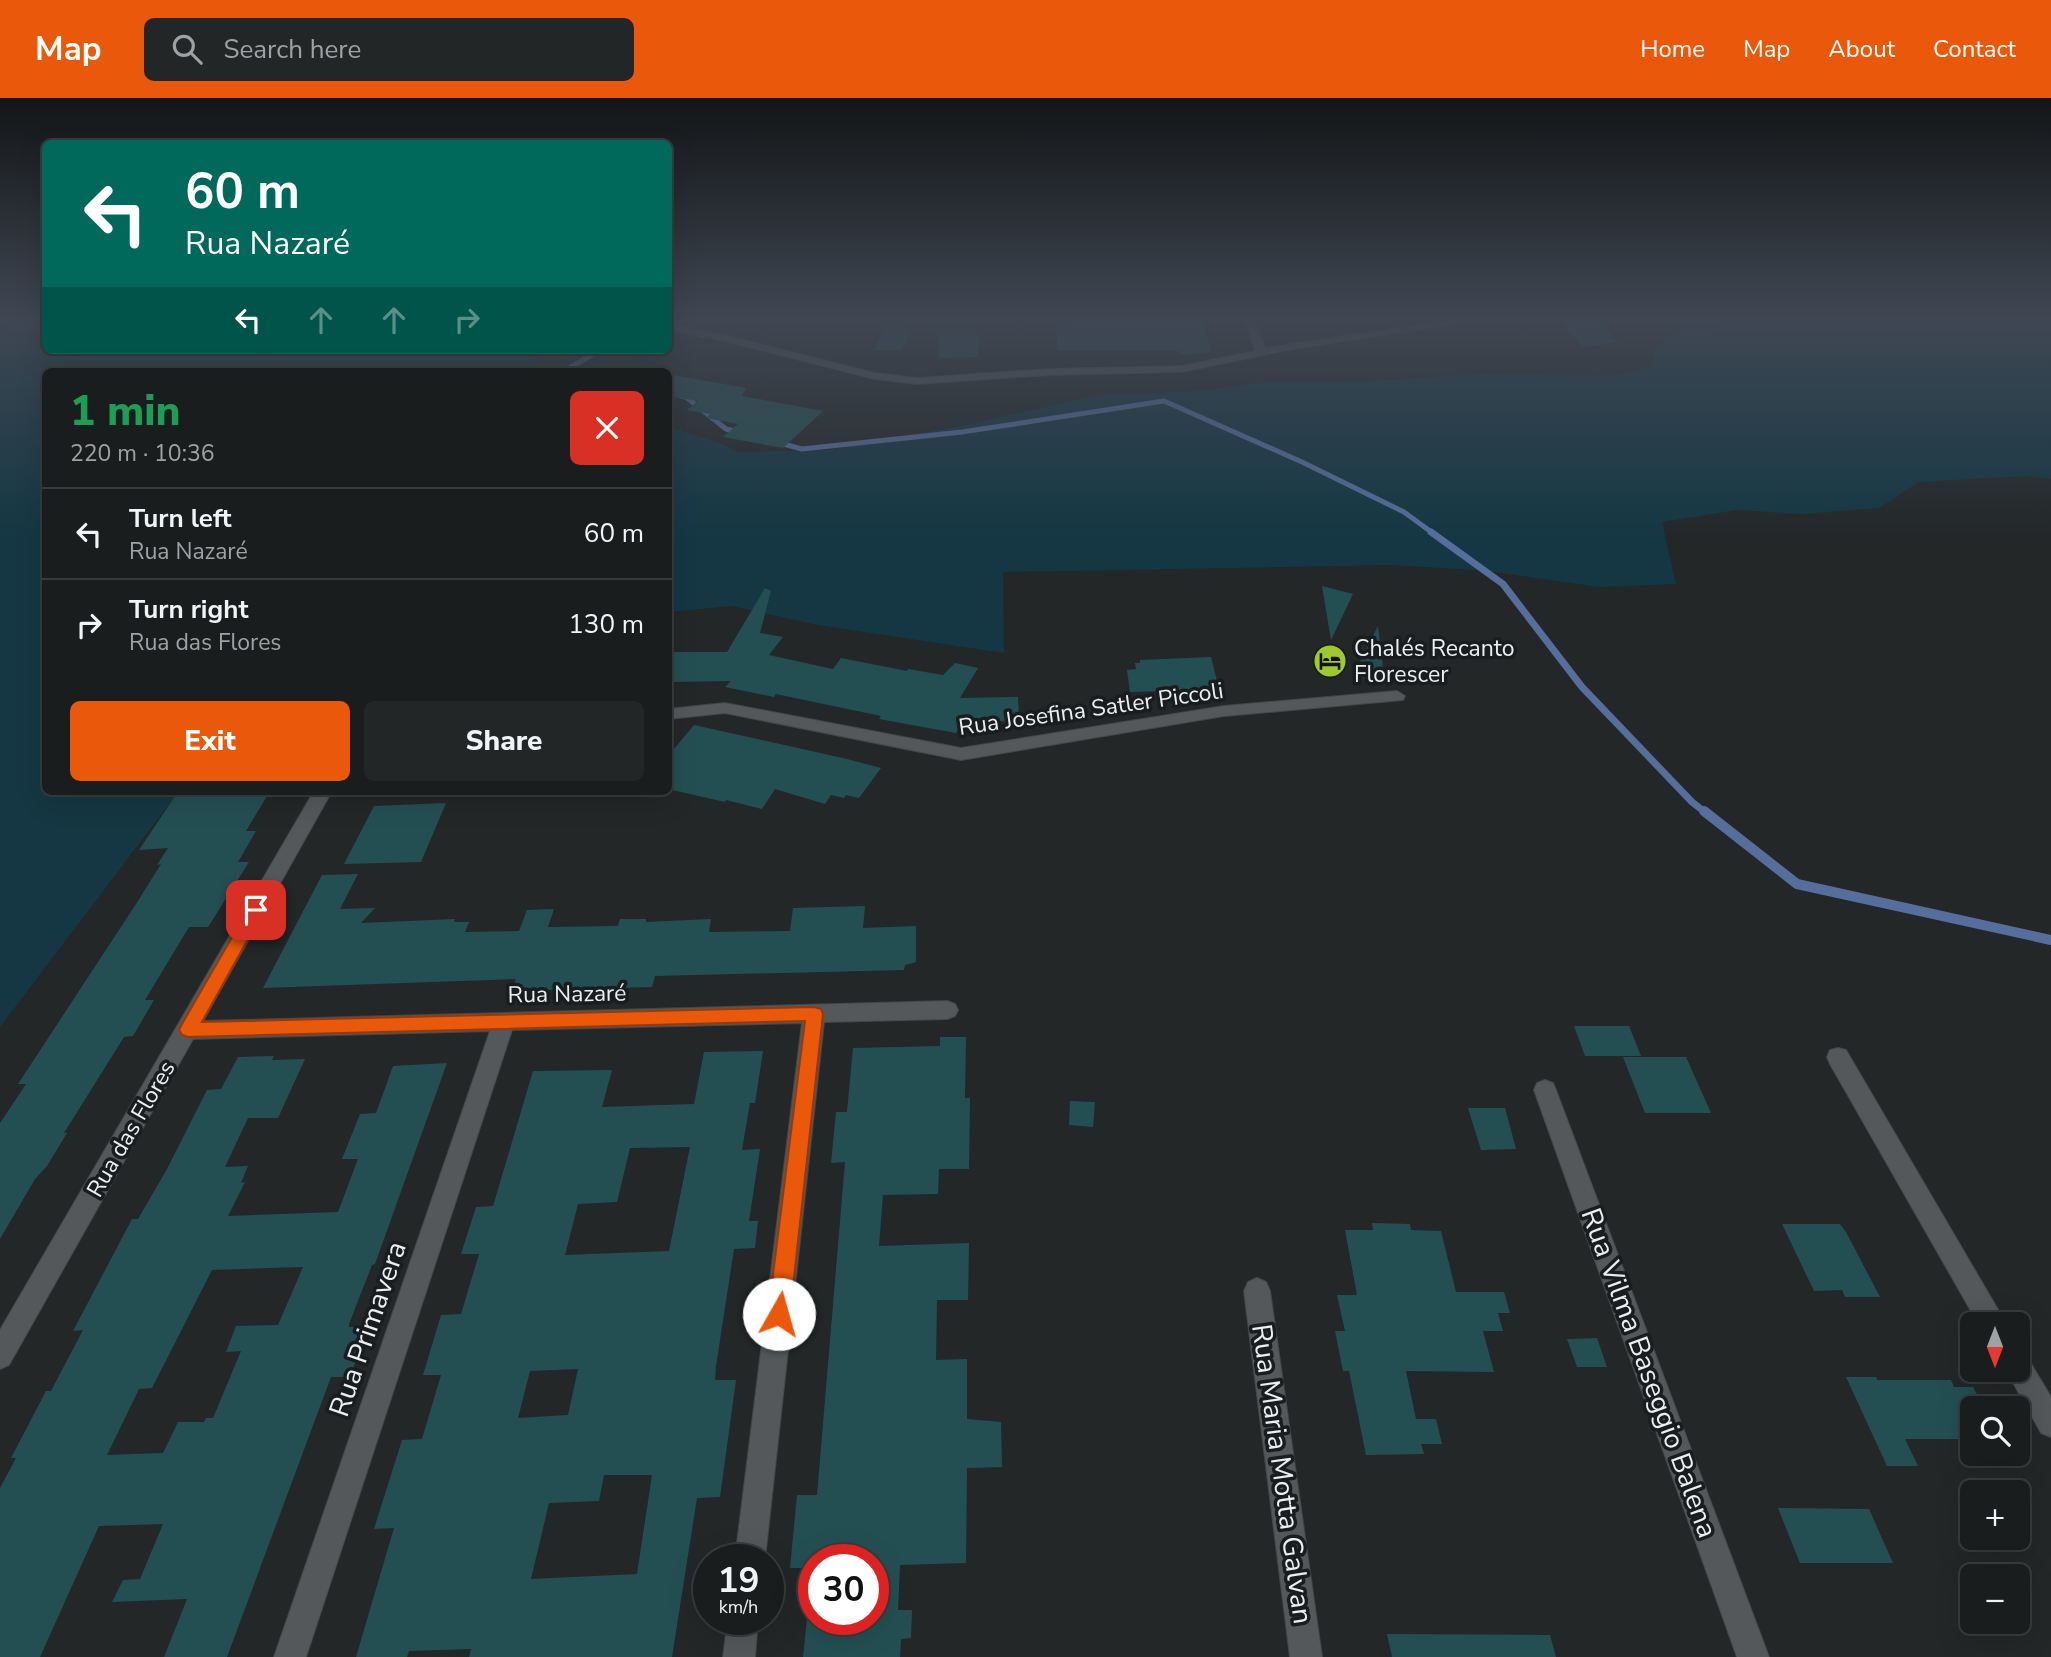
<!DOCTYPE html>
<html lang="en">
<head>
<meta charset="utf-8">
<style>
  :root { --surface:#1a1d1e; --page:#232627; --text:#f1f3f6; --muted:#9fa2a4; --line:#383b3c; --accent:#ea580c }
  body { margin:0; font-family:"Nunito Sans",sans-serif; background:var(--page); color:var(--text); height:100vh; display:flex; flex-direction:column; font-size:26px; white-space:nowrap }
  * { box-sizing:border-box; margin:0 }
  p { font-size:23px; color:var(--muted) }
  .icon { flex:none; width:38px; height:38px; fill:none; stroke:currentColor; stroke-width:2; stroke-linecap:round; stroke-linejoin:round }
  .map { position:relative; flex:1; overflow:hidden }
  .side { position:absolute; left:42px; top:270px; width:630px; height:427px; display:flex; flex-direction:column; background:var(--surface); border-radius:10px; box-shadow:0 7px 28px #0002,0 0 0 2px var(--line) }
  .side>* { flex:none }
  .banner { position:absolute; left:42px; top:42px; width:630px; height:214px; border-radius:10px; box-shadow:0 7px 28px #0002,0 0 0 2px var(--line); background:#00695c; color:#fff; overflow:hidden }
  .needle { width:46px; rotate:180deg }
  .tools { position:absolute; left:1960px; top:1214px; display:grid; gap:14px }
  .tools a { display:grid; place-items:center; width:70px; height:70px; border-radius:10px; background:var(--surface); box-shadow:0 7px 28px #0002,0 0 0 2px var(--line); font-size:35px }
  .speed { position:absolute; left:693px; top:1446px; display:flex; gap:14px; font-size:35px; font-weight:700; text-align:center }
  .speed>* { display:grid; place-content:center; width:91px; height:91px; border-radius:50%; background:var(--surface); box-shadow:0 7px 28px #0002,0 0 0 2px var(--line); line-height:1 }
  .speed small { font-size:18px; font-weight:400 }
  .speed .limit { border:10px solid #d22; background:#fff; color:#111 }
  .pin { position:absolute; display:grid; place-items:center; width:60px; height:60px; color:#fff; margin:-30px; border-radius:14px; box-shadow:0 4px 10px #0006 }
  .me { position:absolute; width:77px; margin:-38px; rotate:7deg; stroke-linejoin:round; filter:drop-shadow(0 0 5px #0008) }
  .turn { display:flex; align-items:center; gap:24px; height:147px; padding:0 28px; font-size:32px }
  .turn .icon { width:91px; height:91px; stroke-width:2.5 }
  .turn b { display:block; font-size:49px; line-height:60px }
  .lanes { display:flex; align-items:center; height:66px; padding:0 28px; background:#0003; justify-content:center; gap:35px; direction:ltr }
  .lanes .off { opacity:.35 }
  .round { display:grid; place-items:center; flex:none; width:74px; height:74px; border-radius:10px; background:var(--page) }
  .summary { display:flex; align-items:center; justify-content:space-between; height:119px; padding:0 28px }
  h1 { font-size:42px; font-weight:800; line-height:52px; color:#1e9e55 }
  .button { display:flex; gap:14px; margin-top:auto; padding:14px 28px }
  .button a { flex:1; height:80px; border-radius:10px; background:var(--accent); color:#fff; font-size:28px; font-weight:800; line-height:80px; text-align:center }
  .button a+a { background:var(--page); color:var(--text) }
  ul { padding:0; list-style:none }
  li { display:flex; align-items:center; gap:21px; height:91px; padding:0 28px; border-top:2px solid var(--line) }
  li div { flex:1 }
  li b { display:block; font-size:26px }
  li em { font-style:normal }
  header { display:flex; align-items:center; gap:42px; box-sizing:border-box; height:98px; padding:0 35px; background:var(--accent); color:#fff }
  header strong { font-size:33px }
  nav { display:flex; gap:38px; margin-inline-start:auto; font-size:24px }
  .search { width:490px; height:63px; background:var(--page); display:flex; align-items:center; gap:18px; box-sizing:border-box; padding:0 24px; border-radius:10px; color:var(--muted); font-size:26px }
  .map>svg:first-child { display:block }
  .green { fill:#143743 }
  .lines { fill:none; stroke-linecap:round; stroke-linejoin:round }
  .stream-far2 { stroke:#566e9c; stroke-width:5 }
  .stream-far1 { stroke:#566e9c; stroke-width:7 }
  .stream { stroke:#566e9c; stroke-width:10 }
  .building { fill:#244f52; fill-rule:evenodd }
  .service-casing { stroke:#424647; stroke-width:2 }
  .minor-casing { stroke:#424647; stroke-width:2 }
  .service { fill:#54585a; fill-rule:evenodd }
  .minor { fill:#54585a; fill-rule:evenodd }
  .route { fill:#ea580c; stroke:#983908; stroke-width:2 }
  .labels { text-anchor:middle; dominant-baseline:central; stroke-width:7; stroke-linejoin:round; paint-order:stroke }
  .poi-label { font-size:23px; fill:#eceff0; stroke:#1a1d1f; text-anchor:start }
  .street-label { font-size:23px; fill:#eceff0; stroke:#1a1d1f }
  .near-street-label { font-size:28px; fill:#eceff0; stroke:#1a1d1f }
</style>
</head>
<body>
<header>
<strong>Map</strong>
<div class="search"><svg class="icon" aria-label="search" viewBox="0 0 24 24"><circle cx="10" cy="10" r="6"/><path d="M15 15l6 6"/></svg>Search here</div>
<nav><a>Home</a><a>Map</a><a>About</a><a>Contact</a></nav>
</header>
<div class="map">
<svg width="2051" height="1559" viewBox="0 0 2051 1559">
  <rect width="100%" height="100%" fill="#232728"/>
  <g class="green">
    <polygon points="23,221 45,221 46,252 531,252 541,273 46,273 46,693 179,693 0,929 0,239"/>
    <polygon points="1738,221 2051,221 2051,381 2028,378 1919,384 1879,410 1802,416 1737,412 1662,424 1676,486 1600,489 1488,473 1392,467 1003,474 1004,555 818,527 732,508 669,514 669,329 720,345 737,354 829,352 971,326 1099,297 1188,294 1268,284 1372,283 1483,276 1613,278 1654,268 1654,250 1678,235 1715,231"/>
  </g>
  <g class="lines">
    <g class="stream-far2">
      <polyline points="570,273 571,269 600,252"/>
      <polyline points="681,298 686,299 726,331 742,335"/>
      <polyline points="776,344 802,351 962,334 1164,303 1302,364 1404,414 1434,436"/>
    </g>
    <polyline class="stream-far1" points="1431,434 1503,486 1582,589 1692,704 1706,715"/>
    <polyline class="stream" points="1704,713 1797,786 2051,842"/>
  </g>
  <g class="building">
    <polygon points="1560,221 1595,221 1618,244 1582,249"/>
    <polygon points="1077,222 1204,223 1211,254 1182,257 1178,253 1058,252 1056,226 1077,226"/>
    <polygon points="887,225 911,232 902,252 875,252"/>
    <polygon points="939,237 979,237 978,259 939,260"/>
    <polygon points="668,276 746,290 742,298 823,313 783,350 723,339 738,326 706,320 710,316 687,312 698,303 668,298"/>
    <polygon points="1322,488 1353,496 1331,542"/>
    <polygon points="765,490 771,493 760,535 783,539 769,557 833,571 841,560 907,573 908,571 943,577 955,565 978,570 960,600 1018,599 1019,623 962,624 956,635 879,621 881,618 776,596 774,599 725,589 731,583 668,584 668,554 727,554"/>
    <polygon points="1378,528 1385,587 1353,577"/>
    <polygon points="1211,559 1219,591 1130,594 1127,572 1136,571 1135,565 1140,565 1140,562"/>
    <polygon points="694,627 847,661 881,670 859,700 846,697 844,700 831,697 825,706 775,691 762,711 726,702 725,704 668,691 668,658"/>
    <polygon points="242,693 270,693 246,733 256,733 238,764 249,764 208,829 189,829 145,902 154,902 133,938 124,939 64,1035 67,1035 47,1068 35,1081 0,1141 0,1025 26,986 18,986 136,806 161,766 157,767 168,750 139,752 175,698 239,697"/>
    <polygon points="446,705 421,764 344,766 374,708"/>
    <polygon points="358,776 340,811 375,810 361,825 455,821 454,824 469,824 465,834 519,833 527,812 554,811 548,829 618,828 620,821 646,821 646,824 711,821 709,834 790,833 793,810 865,808 863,830 916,828 916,864 905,867 904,872 655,878 652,889 511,893 516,881 263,890 322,777"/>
    <polygon points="1574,928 1629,928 1641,958 1585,958"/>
    <polygon points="940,939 966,939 965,1000 970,1000 969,1071 939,1071 938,1096 883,1097 879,1148 969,1145 968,1202 937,1202 936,1262 967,1261 967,1321 1001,1324 1002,1369 967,1370 966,1465 900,1467 898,1512 912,1512 911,1540 901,1541 900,1559 803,1559 807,1521 873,1521 873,1461 814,1461 814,1470 790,1470 797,1397 817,1397 845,1064 831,1065 836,1014 847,1014 853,950 940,948"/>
    <path d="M763 953 755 1005H750L742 1052 760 1051 749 1123H758L755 1150 734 1151 716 1268 715 1282H736L720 1399 697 1400 672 1559H469L471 1551 409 1553 407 1559H356L394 1430 374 1431 402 1342 422 1341 441 1277H423L441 1217 461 1216 479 1156H461L476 1109 493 1108 533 973 612 972 602 1009 694 1006 704 954ZM690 1049 669 1153 565 1157 578 1106 617 1104 630 1050ZM578 1271 568 1317 518 1320 530 1273ZM604 1377H652L637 1476 531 1481 549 1405 599 1403Z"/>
    <path d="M274 958 272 962 305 961 278 1020H248L225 1069 248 1068 241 1085 245 1084 228 1118 338 1114 358 1061H342L360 1016 376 1015 393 968 447 965 375 1166 372 1167 349 1226V1229H368L350 1279H331L227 1559H164L187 1501 112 1504 123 1482 140 1481 163 1426 99 1428 40 1559H0V1390L16 1360H11L46 1293H51L83 1232 73 1233 132 1121H138L167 1071 207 992 221 991 238 959ZM303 1169 278 1227 236 1228 226 1254 241 1253 213 1320H206L204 1324H178L163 1355 107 1357 139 1291 152 1290 212 1172Z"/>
    <polygon points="1623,959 1686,959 1711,1015 1645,1015"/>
    <polygon points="1070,1003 1095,1004 1093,1029 1069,1027"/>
    <polygon points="1468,1010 1505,1010 1516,1051 1481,1052"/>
    <polygon points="1372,1125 1410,1126 1411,1132 1441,1133 1456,1194 1504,1194 1510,1215 1498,1215 1503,1233 1483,1233 1494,1274 1406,1273 1416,1321 1436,1321 1442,1346 1421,1346 1424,1356 1366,1357 1349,1273 1343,1273 1335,1233 1345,1233 1337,1197 1357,1197 1345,1132 1373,1132"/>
    <polygon points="1782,1126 1840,1126 1846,1134 1880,1199 1845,1199 1842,1192 1814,1193"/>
    <polygon points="1597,1240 1607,1269 1577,1269 1567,1241"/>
    <polygon points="1846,1279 1876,1279 1877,1282 1951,1282 1954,1289 1973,1289 1985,1311 1972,1311 1972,1341 1905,1341 1918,1368 1887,1368"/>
    <polygon points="1778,1410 1869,1411 1893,1465 1800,1465"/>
    <polygon points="1387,1536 1550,1537 1556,1559 1392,1559"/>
  </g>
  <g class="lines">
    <defs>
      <polygon id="service" points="677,221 684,221 676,231 672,231 671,230"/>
      <g id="minor">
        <polygon points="1245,221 1255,221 1265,250 1459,221 1489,221 1293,251 1182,274 1049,277 917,286 875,281 724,243 668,232 668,226 724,237 875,275 917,280 1049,271 1182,268 1255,253"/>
        <polygon points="1397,593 1405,598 1403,602 1224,618 961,662 725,615 668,621 668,611 725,605 961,650 1224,608"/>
        <polygon points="314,693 332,693 203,923 947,903 955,906 958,912 955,918 947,921 824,924 765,1461 735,1461 802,925 512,932 306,1559 274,1559 490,933 193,941 9,1267 0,1271 0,1232"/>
        <polygon points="1838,950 1846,952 2007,1227 1979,1227 1830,966 1827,959 1830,952"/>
        <polygon points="1545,982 1553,985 1556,992 1769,1559 1737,1559 1534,992 1537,985"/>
        <polygon points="1257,1180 1266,1184 1270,1193 1322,1559 1290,1559 1244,1193 1248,1184"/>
        <polygon points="2018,1255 2027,1259 2051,1299 2051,1339 2041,1335 2006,1272 2018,1272"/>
        <polygon points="728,1521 758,1521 755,1559 723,1559"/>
      </g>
    </defs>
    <use href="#service" class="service-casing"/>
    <use href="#minor" class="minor-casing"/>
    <use href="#service" class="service"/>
    <use href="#minor" class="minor"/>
  </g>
  <linearGradient id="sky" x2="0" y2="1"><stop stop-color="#131516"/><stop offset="0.5" stop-color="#3f4753"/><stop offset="1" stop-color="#3f4753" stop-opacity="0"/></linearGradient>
  <rect width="2051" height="440" fill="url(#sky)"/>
  <polygon class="route" points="256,806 264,812 202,924 814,909 821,911 823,916 790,1216 787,1224 779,1227 771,1224 768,1216 805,923 188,939 182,937 179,932 182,926 250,808"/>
  <defs>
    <symbol id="hotel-disc" viewBox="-11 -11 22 22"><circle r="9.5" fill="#9fca2e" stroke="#1a1d1f"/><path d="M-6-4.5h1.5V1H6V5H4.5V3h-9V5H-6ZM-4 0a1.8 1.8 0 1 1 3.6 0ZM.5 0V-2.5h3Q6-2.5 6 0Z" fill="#111"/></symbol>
  </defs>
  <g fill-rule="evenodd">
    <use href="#hotel-disc" x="1311" y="544" width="38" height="38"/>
  </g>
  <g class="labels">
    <g class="poi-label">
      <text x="1354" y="550">Chalés Recanto<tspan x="1354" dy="26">Florescer</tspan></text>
    </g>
    <g class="street-label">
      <text transform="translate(1091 611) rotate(-8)">Rua Josefina Satler Piccoli</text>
      <text transform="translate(567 896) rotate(-1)">Rua Nazaré</text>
      <text transform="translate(131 1031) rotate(-60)">Rua das Flores</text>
    </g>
    <g class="near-street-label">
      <text transform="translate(368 1231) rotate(-71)">Rua Primavera</text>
      <text transform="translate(1649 1275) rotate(70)">Rua Vilma Baseggio Balena</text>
      <text transform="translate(1282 1376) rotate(82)">Rua Maria Motta Galvan</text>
    </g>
  </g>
</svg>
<div class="tools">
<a><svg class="needle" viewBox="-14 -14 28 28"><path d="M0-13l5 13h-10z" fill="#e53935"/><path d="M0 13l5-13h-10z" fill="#9fa2a4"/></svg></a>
<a><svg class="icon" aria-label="search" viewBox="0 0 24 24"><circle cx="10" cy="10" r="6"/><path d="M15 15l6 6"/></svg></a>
<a>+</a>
<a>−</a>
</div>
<div class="speed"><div>19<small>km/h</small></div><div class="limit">30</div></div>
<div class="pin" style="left:256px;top:812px;background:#d93025"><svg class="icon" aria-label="arrive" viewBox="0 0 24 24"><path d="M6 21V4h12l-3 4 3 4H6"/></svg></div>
<svg class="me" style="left:779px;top:1216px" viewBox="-20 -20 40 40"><circle r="19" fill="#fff"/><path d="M0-13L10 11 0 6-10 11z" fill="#ea580c"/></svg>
<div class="banner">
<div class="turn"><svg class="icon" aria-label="left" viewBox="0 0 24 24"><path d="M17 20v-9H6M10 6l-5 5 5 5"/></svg><div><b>60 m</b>Rua Nazaré</div></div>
<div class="lanes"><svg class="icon" aria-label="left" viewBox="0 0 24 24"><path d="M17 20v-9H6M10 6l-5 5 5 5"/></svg><svg class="icon off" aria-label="ahead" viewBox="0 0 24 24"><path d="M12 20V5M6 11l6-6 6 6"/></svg><svg class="icon off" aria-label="ahead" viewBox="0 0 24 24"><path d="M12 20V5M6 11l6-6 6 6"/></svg><svg class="icon off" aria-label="right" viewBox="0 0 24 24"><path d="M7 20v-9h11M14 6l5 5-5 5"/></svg></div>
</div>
<section class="side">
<div class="summary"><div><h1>1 min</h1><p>220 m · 10:36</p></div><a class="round" style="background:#d93025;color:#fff"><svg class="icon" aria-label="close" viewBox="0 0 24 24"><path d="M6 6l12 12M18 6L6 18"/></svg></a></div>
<ul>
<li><svg class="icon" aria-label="left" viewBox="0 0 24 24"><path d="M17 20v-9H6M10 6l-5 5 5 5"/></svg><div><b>Turn left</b><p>Rua Nazaré</p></div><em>60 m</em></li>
<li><svg class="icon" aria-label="right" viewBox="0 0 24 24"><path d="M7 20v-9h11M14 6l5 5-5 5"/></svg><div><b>Turn right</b><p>Rua das Flores</p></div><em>130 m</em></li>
</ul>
<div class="button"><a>Exit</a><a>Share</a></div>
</section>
</div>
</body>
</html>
